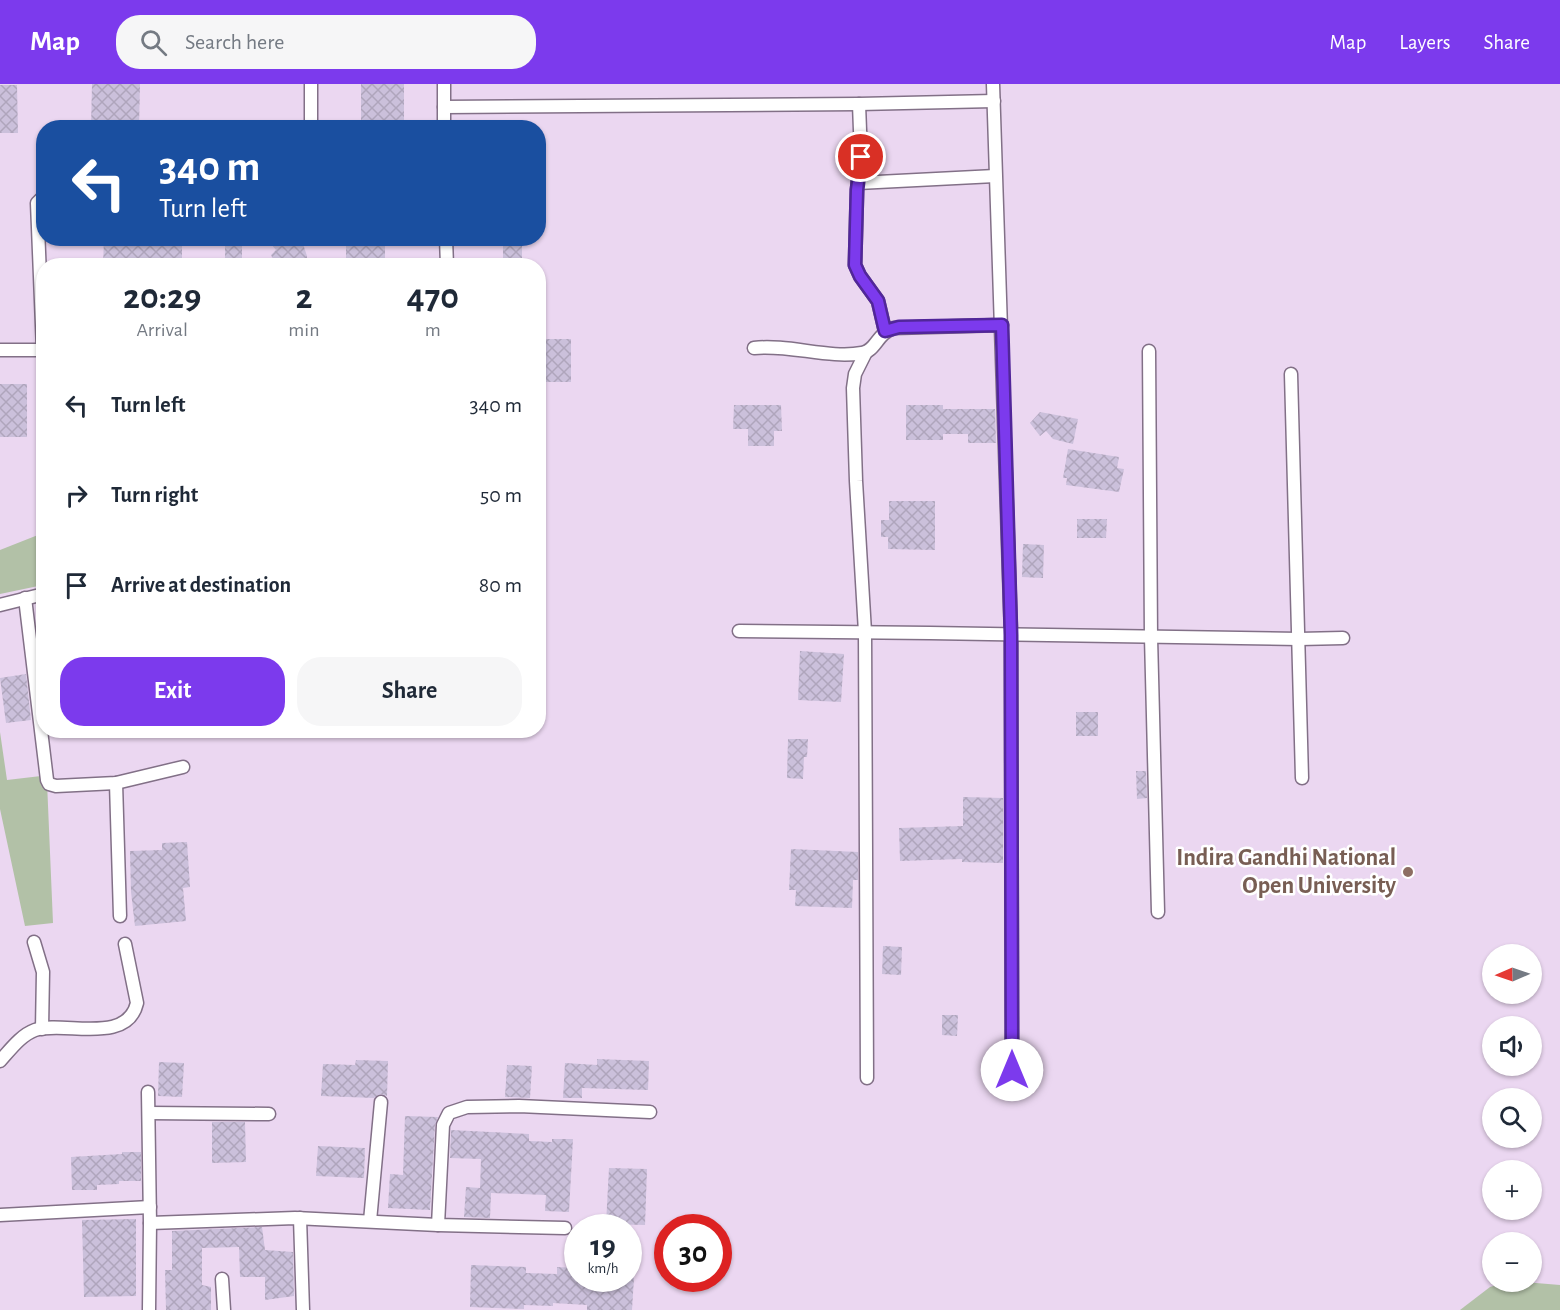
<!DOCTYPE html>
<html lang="en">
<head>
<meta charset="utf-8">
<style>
  :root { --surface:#fff; --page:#f6f6f7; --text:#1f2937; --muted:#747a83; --accent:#7c3aed }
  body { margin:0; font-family:"Alegreya Sans",sans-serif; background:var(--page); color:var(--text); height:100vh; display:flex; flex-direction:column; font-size:22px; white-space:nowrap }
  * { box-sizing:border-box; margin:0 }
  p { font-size:20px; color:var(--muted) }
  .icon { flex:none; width:33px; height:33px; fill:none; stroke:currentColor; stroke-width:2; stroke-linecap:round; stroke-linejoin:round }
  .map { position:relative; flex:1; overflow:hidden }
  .side { position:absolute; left:36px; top:174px; width:510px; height:480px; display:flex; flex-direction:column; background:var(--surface); border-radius:24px; box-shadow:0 2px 4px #0004 }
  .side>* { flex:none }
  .guide { position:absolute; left:36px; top:36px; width:510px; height:126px; border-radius:24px; box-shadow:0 2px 4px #0004; background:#1a4fa0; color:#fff; overflow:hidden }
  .needle { width:39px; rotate:268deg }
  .buttons { position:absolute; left:1482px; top:860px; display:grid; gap:12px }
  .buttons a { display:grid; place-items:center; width:60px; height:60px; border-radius:50%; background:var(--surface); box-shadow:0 2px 4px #0004; font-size:30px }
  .speed { position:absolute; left:564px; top:1130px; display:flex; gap:12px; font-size:30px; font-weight:700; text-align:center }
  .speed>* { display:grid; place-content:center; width:78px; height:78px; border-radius:50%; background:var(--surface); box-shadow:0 2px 4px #0004; line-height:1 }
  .speed small { font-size:15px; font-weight:400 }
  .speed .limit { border:9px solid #d22; background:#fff; color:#111 }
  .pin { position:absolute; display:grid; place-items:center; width:51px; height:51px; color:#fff; margin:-26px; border:3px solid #fff; border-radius:50%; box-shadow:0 2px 6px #0007 }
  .me { position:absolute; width:66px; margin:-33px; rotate:0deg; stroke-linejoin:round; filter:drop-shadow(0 0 4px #0008) }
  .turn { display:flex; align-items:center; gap:21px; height:126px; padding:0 24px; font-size:27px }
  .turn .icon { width:78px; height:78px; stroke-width:2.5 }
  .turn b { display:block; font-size:42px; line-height:51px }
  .eta { display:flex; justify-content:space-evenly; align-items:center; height:102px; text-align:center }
  .eta b { font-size:36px; font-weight:700; line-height:42px }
  .action { display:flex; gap:12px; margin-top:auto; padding:12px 24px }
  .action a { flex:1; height:69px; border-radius:24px; background:var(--accent); color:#fff; font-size:24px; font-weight:700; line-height:69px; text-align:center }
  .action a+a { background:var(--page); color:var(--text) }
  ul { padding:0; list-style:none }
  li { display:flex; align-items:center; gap:18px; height:90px; padding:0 24px }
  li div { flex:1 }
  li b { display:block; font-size:22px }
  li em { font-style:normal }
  header { display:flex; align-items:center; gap:36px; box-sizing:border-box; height:84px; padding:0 30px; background:var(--accent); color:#fff }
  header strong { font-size:28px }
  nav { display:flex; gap:33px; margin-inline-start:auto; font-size:21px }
  .search { width:420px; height:54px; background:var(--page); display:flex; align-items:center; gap:15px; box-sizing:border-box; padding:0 21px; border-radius:24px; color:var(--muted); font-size:22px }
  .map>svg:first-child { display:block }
  .green { fill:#b2c1a7 }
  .building { fill:url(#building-cross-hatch) }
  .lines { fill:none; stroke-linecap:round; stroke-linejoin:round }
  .street-casing { stroke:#827087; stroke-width:15 }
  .street { stroke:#fff; stroke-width:12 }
  .route-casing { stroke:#51269a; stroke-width:15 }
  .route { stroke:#7c3aed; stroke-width:10 }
  .education-dot { fill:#8d6e63; stroke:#fff; stroke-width:2 }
  .labels { text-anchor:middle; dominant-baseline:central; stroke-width:5; stroke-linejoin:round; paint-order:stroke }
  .education-label { font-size:24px; font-weight:bold; fill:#785e54; stroke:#fff; text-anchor:end }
</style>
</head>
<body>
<header>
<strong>Map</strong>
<div class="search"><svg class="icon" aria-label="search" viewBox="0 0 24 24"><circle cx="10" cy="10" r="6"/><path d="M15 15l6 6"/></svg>Search here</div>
<nav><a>Map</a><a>Layers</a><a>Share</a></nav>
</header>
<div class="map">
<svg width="1560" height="1226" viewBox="0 0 1560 1226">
  <defs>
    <pattern id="building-cross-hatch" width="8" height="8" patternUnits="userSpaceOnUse" patternTransform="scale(1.5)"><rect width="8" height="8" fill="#cbc0db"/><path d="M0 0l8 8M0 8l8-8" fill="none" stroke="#afa5bc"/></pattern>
  </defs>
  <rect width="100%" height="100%" fill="#ebd7f1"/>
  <g class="green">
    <polygon points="43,449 43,501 0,510 0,466"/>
    <polygon points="0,648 7,696 41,692 47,698 53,839 25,842 0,725"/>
    <polygon points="1511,1197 1560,1201 1560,1226 1460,1226 1490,1203"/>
  </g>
  <g class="building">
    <polygon points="92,0 140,0 139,44 91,44"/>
    <rect x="361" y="0" width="43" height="43"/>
    <polygon points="0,1 17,1 18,49 0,49"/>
    <polygon points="104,154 182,154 182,182 103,182"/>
    <polygon points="266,154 301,154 307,172 307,182 267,182 273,175 271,171 276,166"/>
    <rect x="346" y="154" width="39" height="28"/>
    <polygon points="225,156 242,157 242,182 225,182"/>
    <rect x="503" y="158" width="19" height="20"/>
    <rect x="538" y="255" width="33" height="43"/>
    <rect x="0" y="300" width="27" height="53"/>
    <polygon points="734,321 781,321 782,347 774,347 774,362 748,362 748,345 733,345"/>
    <polygon points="906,321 943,321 943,325 995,325 996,359 968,359 968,350 943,350 943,356 906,356"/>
    <polygon points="1040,328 1078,335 1073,360 1053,355 1046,347 1040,352 1030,339"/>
    <polygon points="1068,365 1119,373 1117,384 1124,385 1119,408 1066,401 1067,394 1063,394"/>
    <polygon points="889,417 935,417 935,466 888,465 888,453 881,453 881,436 889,436"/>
    <polygon points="1077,435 1107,435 1106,454 1077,454"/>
    <polygon points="1023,460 1044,461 1043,494 1022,493"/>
    <polygon points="800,567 844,570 841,618 798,616"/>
    <polygon points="26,590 31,636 6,639 0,594"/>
    <rect x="1076" y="628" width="22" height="24"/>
    <polygon points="788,655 808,655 807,673 804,673 803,695 787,694"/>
    <polygon points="1136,687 1146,687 1147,714 1137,715"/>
    <polygon points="963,713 1003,714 1003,779 962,778 962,775 900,777 899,744 963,742"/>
    <polygon points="187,758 190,803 183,804 186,837 135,842 131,808 130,767 162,766 162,759"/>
    <polygon points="791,765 858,768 858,796 853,796 852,824 795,822 796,806 789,806"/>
    <polygon points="883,862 902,863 901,891 882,890"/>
    <polygon points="942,931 958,931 957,952 942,951"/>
    <polygon points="597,975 649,977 648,1006 582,1004 582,1014 563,1014 565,979 597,981"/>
    <polygon points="356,976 388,977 387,1012 381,1010 374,1014 321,1012 323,980 355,981"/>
    <polygon points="159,978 184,979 182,1013 158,1012"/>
    <polygon points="507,981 532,982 530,1014 505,1013"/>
    <polygon points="405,1032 438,1033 435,1041 430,1126 388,1124 390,1090 403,1091"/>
    <polygon points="212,1038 245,1038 246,1078 212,1079"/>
    <polygon points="451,1046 529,1050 529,1057 552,1058 552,1055 573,1055 569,1128 545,1127 546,1111 491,1109 490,1134 464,1133 466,1103 480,1104 481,1075 450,1074"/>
    <polygon points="318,1062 365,1064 364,1094 316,1092"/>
    <polygon points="122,1068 141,1068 141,1097 119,1097 119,1100 97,1101 97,1106 72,1106 71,1073 122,1070"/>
    <polygon points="609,1084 647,1085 645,1141 606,1140"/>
    <polygon points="136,1135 136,1212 84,1213 82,1136"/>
    <polygon points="262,1143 265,1166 293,1168 294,1212 265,1216 265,1193 240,1193 239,1163 202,1164 202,1201 211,1203 211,1226 166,1226 165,1186 172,1186 172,1147"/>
    <polygon points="471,1181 526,1183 526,1189 557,1190 557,1183 578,1184 578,1194 634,1194 632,1226 587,1226 587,1221 553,1219 553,1222 524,1221 524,1225 470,1223"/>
  </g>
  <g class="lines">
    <defs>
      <g id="street">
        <polyline points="311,0 311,44"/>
        <polyline points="444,0 444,44"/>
        <polyline points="993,0 1011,551 1012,986"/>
        <polyline points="859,20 861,73 857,106 855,181 860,192 878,217 885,247"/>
        <polyline points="444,23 859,20 994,17"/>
        <polyline points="858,99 995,92"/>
        <polyline points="446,154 447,182"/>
        <path d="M754 264C789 260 829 275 862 269 876 267 877 249 894 244L1002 241"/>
        <polyline points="0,266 44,266"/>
        <polyline points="43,266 37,119 44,112"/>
        <polyline points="1149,267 1151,553 1158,828"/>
        <polyline points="866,268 855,290 853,304 856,397 865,548 867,994"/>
        <polyline points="1291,290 1302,694"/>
        <polyline points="25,514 47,696 49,700 56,702 116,699 183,683"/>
        <polyline points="0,521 44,510"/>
        <polyline points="739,547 930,549 1299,555 1343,554"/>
        <polyline points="116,699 120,832"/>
        <polyline points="34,858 43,888 42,945"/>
        <path d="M0 977C10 966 21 951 35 946 63 936 127 962 137 919L125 860"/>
        <polyline points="148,1008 150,1139 149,1226"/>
        <polyline points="149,1029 269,1030"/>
        <polyline points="0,1131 150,1123"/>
        <polyline points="300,1134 303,1226"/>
        <polyline points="370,1137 381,1018"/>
        <polyline points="150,1139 295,1134 438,1141 565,1144"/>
        <polyline points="438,1141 443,1041 449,1029 467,1023 519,1022 650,1028"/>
        <polyline points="222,1195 224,1226"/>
      </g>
    </defs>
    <use href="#street" class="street-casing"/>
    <use href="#street" class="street"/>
  </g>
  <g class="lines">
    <defs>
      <polyline id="route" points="861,73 857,106 855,181 860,192 878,217 885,247 899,243 1002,241 1011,551 1012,986"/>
    </defs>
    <use href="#route" class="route-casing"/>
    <use href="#route" class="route"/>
  </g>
  <circle class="education-dot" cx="1408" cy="788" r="6"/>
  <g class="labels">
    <g class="education-label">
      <text x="1396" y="774">Indira Gandhi National<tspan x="1396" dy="28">Open University</tspan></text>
    </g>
  </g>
</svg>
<div class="buttons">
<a><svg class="needle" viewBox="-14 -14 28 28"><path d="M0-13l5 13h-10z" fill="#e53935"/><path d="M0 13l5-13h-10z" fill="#747a83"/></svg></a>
<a><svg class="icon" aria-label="sound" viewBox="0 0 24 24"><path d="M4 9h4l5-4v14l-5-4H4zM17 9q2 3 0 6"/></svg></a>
<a><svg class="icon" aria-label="search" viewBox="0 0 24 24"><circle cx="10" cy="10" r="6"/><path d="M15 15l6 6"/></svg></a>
<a>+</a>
<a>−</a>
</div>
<div class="speed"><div>19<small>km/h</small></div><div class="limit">30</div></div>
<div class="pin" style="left:861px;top:73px;background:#d93025"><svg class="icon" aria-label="arrive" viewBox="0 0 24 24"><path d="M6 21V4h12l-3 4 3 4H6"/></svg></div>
<svg class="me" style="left:1012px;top:986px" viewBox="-20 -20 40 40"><circle r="19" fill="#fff"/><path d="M0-13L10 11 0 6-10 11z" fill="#7c3aed"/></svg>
<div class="guide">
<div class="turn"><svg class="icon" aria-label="left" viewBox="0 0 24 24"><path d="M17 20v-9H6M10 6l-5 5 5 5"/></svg><div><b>340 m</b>Turn left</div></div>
</div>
<section class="side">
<div class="eta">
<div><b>20:29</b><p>Arrival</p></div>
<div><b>2</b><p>min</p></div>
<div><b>470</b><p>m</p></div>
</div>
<ul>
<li><svg class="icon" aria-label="left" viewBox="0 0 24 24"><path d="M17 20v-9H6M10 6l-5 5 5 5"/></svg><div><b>Turn left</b></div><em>340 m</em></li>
<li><svg class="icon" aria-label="right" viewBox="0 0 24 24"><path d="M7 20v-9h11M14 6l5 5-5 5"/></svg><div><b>Turn right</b></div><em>50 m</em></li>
<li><svg class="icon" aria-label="arrive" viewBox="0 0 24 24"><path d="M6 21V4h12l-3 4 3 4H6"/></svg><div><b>Arrive at destination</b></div><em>80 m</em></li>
</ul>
<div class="action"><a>Exit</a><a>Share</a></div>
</section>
</div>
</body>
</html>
